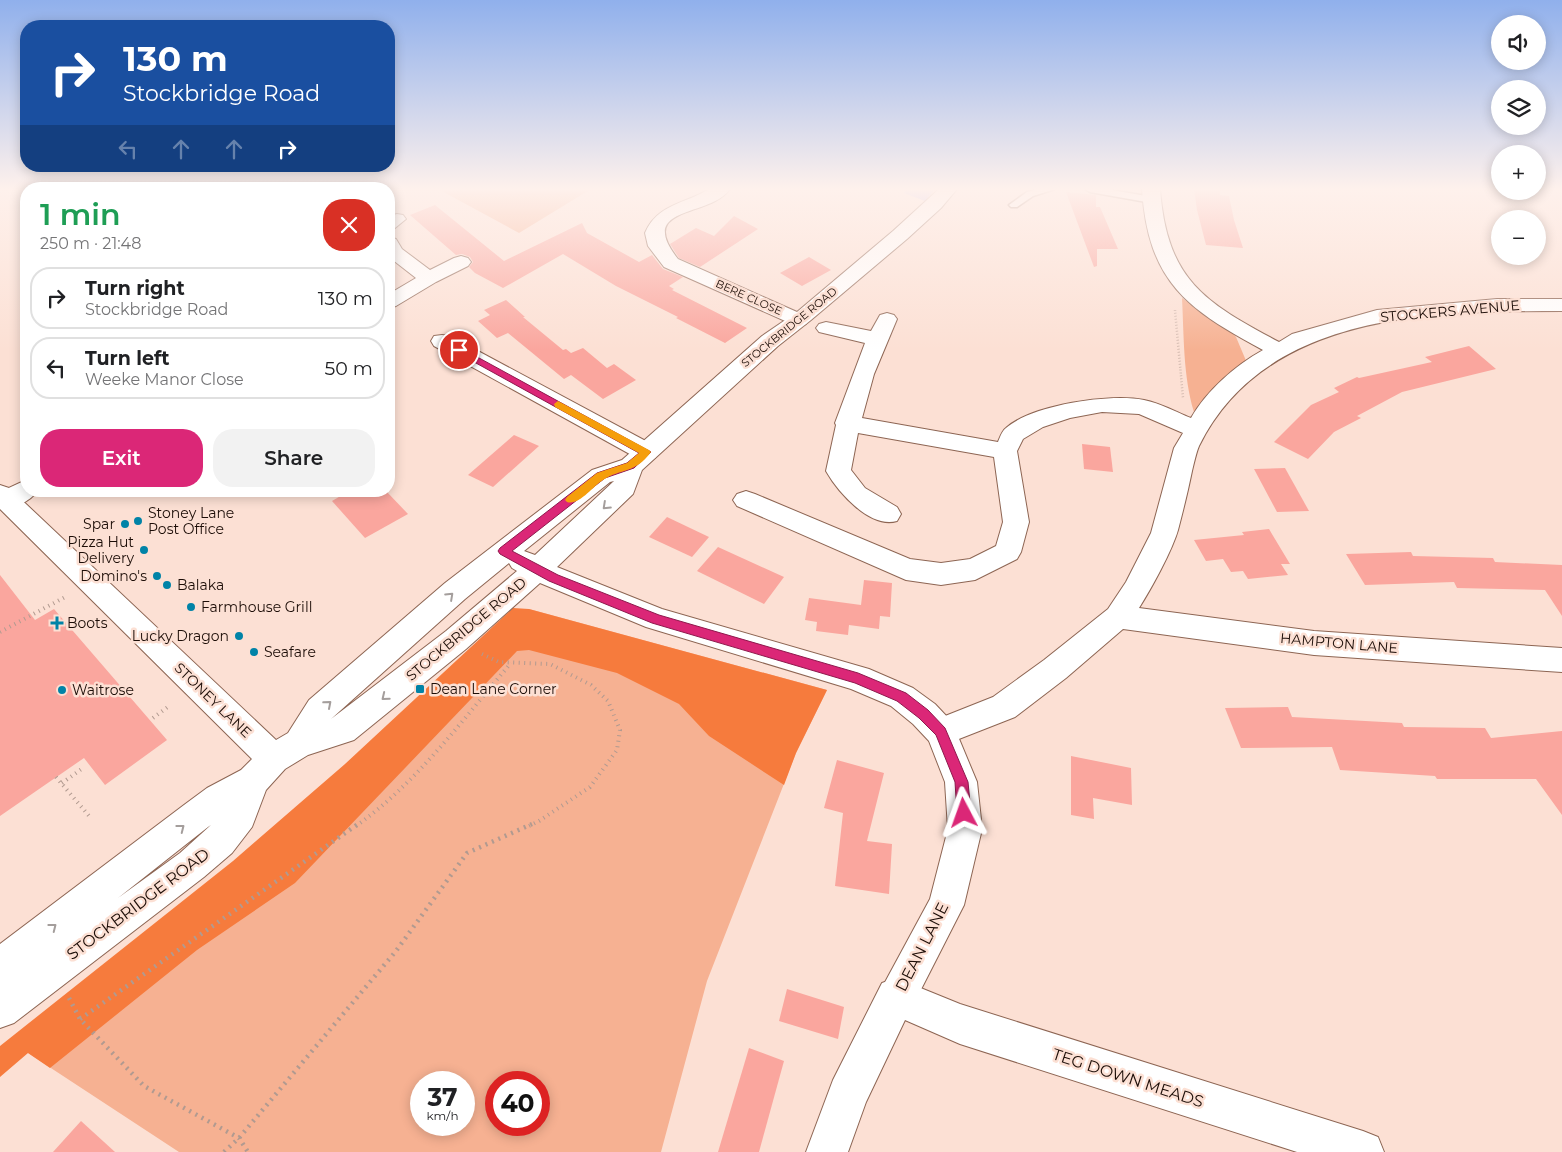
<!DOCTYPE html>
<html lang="en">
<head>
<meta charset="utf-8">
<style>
  :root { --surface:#fff; --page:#f2f2f2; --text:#202124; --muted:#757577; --line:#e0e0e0; --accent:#db2777 }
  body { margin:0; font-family:Montserrat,sans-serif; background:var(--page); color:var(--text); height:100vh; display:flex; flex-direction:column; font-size:19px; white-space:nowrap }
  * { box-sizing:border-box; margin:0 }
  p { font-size:16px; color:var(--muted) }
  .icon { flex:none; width:28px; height:28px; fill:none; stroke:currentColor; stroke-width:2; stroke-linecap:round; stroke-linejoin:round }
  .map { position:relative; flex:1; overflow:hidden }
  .details { position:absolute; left:20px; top:182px; width:375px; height:315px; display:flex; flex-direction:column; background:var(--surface); border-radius:20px; box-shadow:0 2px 12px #0003 }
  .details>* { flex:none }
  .guide { position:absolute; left:20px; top:20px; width:375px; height:152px; border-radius:20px; box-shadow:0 2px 12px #0003; background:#1a4fa0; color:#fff; overflow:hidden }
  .tools { position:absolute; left:1491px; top:15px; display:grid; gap:10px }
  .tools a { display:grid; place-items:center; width:55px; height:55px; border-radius:50%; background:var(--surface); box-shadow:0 2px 12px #0003; font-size:25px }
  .speed { position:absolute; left:410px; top:1071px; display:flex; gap:10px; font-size:25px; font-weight:700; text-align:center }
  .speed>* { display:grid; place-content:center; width:65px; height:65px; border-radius:50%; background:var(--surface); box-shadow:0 2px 12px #0003; line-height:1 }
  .speed small { font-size:12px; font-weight:400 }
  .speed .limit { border:8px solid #d22; background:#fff; color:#111 }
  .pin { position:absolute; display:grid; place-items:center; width:42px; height:42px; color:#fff; margin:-21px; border:2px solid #fff; border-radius:50%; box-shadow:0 1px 5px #0007 }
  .me { position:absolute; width:55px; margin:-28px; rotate:356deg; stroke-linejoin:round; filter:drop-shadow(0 0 4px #0008) }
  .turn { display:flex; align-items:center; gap:18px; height:105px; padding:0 20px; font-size:22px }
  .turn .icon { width:65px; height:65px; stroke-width:2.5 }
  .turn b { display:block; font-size:35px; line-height:42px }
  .lanes { display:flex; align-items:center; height:48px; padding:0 20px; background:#0003; justify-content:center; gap:25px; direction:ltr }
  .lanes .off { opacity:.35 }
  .round { display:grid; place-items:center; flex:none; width:52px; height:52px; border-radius:20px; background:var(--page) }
  .head { display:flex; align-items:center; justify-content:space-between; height:85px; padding:0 20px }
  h1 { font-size:30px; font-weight:600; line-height:38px; color:#1e9e55 }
  .button { display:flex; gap:10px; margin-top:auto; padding:10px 20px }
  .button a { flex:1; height:58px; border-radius:20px; background:var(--accent); color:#fff; font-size:20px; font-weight:600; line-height:58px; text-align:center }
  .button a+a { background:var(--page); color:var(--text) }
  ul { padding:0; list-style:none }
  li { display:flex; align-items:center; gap:15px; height:62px; margin:0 10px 8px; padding:0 10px; border:2px solid var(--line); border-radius:20px }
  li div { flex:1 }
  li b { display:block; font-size:19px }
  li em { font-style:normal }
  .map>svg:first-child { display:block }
  .green { fill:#f6b192; fill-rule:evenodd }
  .forest { fill:#f67b3d }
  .water { fill:#adabf2 }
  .building { fill:#faa69e }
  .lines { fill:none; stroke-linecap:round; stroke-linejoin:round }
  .lane-casing { stroke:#8d6553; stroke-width:3 }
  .street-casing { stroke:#8d6553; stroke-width:2 }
  .secondary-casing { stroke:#8d6553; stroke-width:2 }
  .path-far2 { stroke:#b19a90; stroke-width:2.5; stroke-dasharray:0.5 2.5; stroke-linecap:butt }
  .path-far1 { stroke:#b19a90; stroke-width:4; stroke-dasharray:1 4.5; stroke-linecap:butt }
  .path { stroke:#b19a90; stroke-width:4.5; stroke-dasharray:2 5; stroke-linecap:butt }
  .lane { fill:#fff; fill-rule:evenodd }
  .street { fill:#fff; fill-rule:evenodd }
  .secondary { fill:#fff; fill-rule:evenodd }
  .oneway { stroke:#a49e9c }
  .route { fill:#db2777; stroke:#8e194d }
  .slow { fill:#f59e0b }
  .poi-dot { fill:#0083a7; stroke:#fce0d4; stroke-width:2 }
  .labels { text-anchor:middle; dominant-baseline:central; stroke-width:5; stroke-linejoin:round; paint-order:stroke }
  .far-street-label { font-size:11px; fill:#1c0d07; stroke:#fce0d4 }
  .street-label { font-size:14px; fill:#1c0d07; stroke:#fce0d4 }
  .poi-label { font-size:14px; fill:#1c0d07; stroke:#fce0d4; text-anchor:start }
  .near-street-label { font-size:16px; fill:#1c0d07; stroke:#fce0d4 }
</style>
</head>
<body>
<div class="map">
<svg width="1562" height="1152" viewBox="0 0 1562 1152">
  <rect width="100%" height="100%" fill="#fce0d4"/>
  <g class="green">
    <polygon points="438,189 591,189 519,233"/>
    <path d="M1182 298 1231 331 1236 337 1247 363 1194 412C1183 376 1184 335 1182 298Z"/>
    <path d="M529 609 827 690 796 753 707 981 661 1152H179L28 1053 350 784ZM421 1082H464V1125H421ZM496 1082H539V1125H496Z"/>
  </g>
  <polygon class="forest" points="513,608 529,609 827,690 796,753 784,785 709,736 679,704 617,673 529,650 517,651 295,883 197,950 50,1068 28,1053 0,1077 0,1046 233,861 345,764"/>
  <polygon class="water" points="906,189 935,189 925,201 904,193"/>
  <g class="building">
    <polygon points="1194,189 1219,189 1220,195 1229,196 1234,220 1243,248 1206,245 1197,210"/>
    <polygon points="1066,192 1096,195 1096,207 1100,207 1118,249 1097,249 1097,266 1094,267"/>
    <polygon points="435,205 504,261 582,223 587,233 639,262 652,255 663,269 683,277 669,286 674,289 672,290 747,328 725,343 676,318 678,317 616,286 563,254 503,288 475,273 469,267 473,262 470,257 462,254 456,255 410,215"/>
    <polygon points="734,216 758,229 700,267 679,258 670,244 696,228 714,236"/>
    <polygon points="809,257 831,270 802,286 780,273"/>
    <polygon points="506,300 525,317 523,317 563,350 566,349 571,353 583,348 607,368 614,364 636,380 603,399 571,375 564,379 508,333 497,338 478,321 490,315 484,310"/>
    <polygon points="1469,346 1496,369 1402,392 1357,416 1361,418 1334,432 1308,459 1274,442 1311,405 1339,392 1334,388 1357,377 1359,378 1432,362 1425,357"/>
    <polygon points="514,435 539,446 493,487 468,475"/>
    <polygon points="1082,444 1110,447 1113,472 1084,469"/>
    <polygon points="1285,468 1309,511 1277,512 1254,469"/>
    <polygon points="349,491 386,491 408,514 365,538 332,501"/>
    <polygon points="667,517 709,537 692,557 649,537"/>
    <polygon points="1269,529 1290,564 1281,564 1288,575 1248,579 1243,571 1231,572 1223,559 1206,561 1194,540 1244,535 1242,532"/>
    <polygon points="718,547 784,577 764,604 697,571"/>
    <polygon points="1411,552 1413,556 1493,558 1495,562 1562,565 1562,616 1545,590 1457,588 1454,582 1365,585 1346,554"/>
    <polygon points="0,575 35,620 54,609 167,740 105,785 84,758 0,816"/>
    <polygon points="864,580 892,583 890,617 880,616 879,629 849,625 848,635 816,631 817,622 805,620 809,598 861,605"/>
    <polygon points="1288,707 1292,717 1402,723 1404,727 1485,728 1491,738 1562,731 1562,815 1536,779 1437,779 1435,776 1340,770 1332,747 1241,748 1225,708"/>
    <polygon points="1071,756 1131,768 1132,805 1093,798 1094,819 1071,815"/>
    <polygon points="837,760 884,773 867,841 892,844 889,894 835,886 843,813 824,808"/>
    <polygon points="787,989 844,1007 838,1039 779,1021"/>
    <polygon points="749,1048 784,1061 759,1152 718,1152"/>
    <polygon points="81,1121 115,1152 53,1152"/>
  </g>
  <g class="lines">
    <defs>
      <g id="lane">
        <polygon points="1039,189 1055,189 1033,196 1017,207 1011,207 1009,205 1027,192"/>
        <polygon points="1085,189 1106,189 1152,197 1157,200 1152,203 1090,192"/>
      </g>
      <g id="street">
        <path d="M709 189H730C710 218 635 205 678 259L806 316 809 320 806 324 799 326 792 324 664 267 648 246 645 233C657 204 685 204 709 189Z"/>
        <path d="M1142 189H1160C1167 280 1204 302 1279 342L1292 334 1377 310 1497 299H1562V311C1433 311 1265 312 1199 446 1196 453 1194 463 1192 471 1188 491 1183 511 1178 530 1172 551 1151 589 1139 608L1314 631 1562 648V672L1314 655 1123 629 1066 678 1015 717 941 746 930 742 925 732 930 722 993 697 1044 660 1108 609 1126 582 1151 533 1174 448 1183 433 1139 414 1102 412 1070 418 1043 427 1023 439 1017 451 1029 522 1021 552 1017 559 975 580 941 585 906 580 737 506 733 500 737 494 746 491 755 494 910 559 941 563 970 559 996 546 1003 522 994 457 858 433 851 470 865 488 897 507 901 514 897 521C870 529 838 492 826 471L836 425 835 423 865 343 819 332 816 328 819 324 826 322 871 331 880 315 887 313 894 315 897 319 874 374 862 418 998 442C1000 437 1002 431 1006 428 1032 405 1110 393 1144 400 1160 403 1176 412 1191 418 1207 390 1236 365 1263 350 1187 309 1148 282 1142 189Z"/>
        <polygon points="397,214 403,215 406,219 395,228 389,229 389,216"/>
        <polygon points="389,237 396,239 402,249 430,270 454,258 461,256 468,258 471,262 468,266 436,282 396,306 389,308 389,294 416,278 389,257"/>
        <polygon points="442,335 450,336 655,446 658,452 655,458 646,460 637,458 434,346 431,341 434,336"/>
        <path d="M26 480V491H37C31 501 11 511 0 507V492Z"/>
        <polygon points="896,978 960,1004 1363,1131 1378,1137 1384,1152 1297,1152 960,1044 905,1020 866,1102 848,1152 806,1152 833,1080 882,983"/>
      </g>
      <path id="secondary" d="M939 189H957L941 208 907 239 811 320 778 346 642 470 633 494 557 567 662 609 869 669 913 688 935 704 952 722 977 782 982 829 964 905 910 1011 896 1016 882 1011 877 997 930 899 948 829 945 782 929 741 913 724 891 706 851 689 646 627 540 583 466 649 354 740 308 755 285 769 266 790 252 827 232 853 204 877 14 1023 0 1028V944L184 805 207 788 241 770 252 759 0 509V485L9 488 276 740 288 733 309 700 445 583 592 470 622 460 762 336 797 312 893 231ZM614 481 535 555 524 551 610 482ZM509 563 512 568 517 571 446 631 331 719 465 599ZM211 825 180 853 118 898 208 827Z"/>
    </defs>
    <use href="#lane" class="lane-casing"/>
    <use href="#street" class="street-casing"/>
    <use href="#secondary" class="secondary-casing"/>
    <g class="path-far2">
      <polyline points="454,192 460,189"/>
      <polyline points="1175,310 1183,398"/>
    </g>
    <g class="path-far1">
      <polyline points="0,632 67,596"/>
      <polyline points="482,654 499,662 550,664 591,685 608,701 620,730 617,750 590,787 539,821 529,826"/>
      <polyline points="153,718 169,706"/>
      <polyline points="56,777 90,817"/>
      <polyline points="62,783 83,768"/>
      <path d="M356 826C417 783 463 719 511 663"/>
    </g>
    <g class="path">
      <polyline points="69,998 80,1019 144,1086 239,1138 248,1152"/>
      <polyline points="80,1019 358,824"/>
      <polyline points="224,1152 239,1138 396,951 467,853 532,824"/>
    </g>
    <use href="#lane" class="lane"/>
    <use href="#street" class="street"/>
    <use href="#secondary" class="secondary"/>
  </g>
  <defs><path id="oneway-chevron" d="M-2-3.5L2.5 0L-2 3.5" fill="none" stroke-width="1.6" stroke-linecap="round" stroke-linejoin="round" transform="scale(1.25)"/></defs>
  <g class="oneway">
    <use href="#oneway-chevron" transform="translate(606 506) rotate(137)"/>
    <use href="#oneway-chevron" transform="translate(450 596) rotate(-43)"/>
    <use href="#oneway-chevron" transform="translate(385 697) rotate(141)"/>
    <use href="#oneway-chevron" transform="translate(328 704) rotate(-41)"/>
    <use href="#oneway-chevron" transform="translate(181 828) rotate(-38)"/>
    <use href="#oneway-chevron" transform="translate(53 927) rotate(-38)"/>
  </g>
  <linearGradient id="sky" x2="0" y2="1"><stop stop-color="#90b0ec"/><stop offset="0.54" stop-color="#fef1ec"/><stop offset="1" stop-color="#fef1ec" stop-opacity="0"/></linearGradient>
  <rect width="1562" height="350" fill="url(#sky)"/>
  <polygon class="route" points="459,347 651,452 634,468 605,478 512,551 558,575 659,615 858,673 906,693 928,710 945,728 968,782 971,813 969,818 964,820 959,818 957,813 955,782 936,735 919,718 897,701 855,683 652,623 549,581 500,554 498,551 500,548 597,473 627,463 639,453 456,352 455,350"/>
  <path class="slow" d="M558 401 649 450 651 452C635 474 621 468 603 480 593 486 579 506 567 502L565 500 567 497 597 473 627 463 639 453 555 407 554 404Z"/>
  <g class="poi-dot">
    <circle cx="138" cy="521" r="5"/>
    <circle cx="125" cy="524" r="5"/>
    <circle cx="144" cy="550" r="5"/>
    <circle cx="157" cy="576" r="5"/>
    <circle cx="167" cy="585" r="5"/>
    <circle cx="191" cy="607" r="5"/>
    <path d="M54.5 615.5h5v5h5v5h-5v5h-5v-5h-5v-5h5z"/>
    <circle cx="239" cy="636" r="5"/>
    <circle cx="254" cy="652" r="5"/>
    <rect x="415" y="684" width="10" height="10" rx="2.5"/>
    <circle cx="62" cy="690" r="5"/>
  </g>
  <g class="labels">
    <g class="far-street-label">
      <text transform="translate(749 297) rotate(24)">BERE CLOSE</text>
      <text transform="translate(789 327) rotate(-39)">STOCKBRIDGE ROAD</text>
    </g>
    <g class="street-label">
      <text transform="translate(1450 311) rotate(-5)">STOCKERS AVENUE</text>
      <text transform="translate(466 629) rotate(-40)">STOCKBRIDGE ROAD</text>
      <text transform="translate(1339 643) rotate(5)">HAMPTON LANE</text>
      <text transform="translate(213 700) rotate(44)">STONEY LANE</text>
    </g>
    <g class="poi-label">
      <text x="148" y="513">Stoney Lane<tspan x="148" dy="16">Post Office</tspan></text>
      <text x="115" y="524" text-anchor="end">Spar</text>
      <text x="134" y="542" text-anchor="end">Pizza Hut<tspan x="134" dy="16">Delivery</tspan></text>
      <text x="147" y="576" text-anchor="end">Domino's</text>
      <text x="177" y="585">Balaka</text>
      <text x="201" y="607">Farmhouse Grill</text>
      <text x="67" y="623">Boots</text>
      <text x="229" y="636" text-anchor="end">Lucky Dragon</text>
      <text x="264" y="652">Seafare</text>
      <text x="430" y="689">Dean Lane Corner</text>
      <text x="72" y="690">Waitrose</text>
    </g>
    <g class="near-street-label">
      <text transform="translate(138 904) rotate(-37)">STOCKBRIDGE ROAD</text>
      <text transform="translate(922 947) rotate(-63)">DEAN LANE</text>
      <text transform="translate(1128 1078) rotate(18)">TEG DOWN MEADS</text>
    </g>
  </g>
</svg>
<div class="tools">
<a><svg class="icon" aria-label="sound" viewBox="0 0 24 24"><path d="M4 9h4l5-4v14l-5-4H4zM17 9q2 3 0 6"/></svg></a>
<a><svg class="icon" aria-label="layers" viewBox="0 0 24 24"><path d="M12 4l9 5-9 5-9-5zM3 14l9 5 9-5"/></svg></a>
<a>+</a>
<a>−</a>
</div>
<div class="speed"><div>37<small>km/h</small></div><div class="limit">40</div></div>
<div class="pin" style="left:459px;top:350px;background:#d93025"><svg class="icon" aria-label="arrive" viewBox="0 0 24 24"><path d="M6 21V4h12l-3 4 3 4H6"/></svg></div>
<svg class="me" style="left:964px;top:813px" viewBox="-20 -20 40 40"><path d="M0-17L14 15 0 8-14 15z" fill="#db2777" stroke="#fff" stroke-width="4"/></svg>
<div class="guide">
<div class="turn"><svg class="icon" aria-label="right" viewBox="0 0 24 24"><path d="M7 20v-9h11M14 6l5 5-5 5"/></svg><div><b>130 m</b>Stockbridge Road</div></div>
<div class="lanes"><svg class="icon off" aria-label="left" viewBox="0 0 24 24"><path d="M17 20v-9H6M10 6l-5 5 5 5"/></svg><svg class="icon off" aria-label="ahead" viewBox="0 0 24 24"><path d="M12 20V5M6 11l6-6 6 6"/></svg><svg class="icon off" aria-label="ahead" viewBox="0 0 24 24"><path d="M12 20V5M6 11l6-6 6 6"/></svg><svg class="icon" aria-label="right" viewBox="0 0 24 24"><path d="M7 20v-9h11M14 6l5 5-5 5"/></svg></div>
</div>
<section class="details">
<div class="head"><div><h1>1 min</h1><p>250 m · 21:48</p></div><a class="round" style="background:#d93025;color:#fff"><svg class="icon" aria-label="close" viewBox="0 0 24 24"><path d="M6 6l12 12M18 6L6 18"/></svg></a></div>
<ul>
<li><svg class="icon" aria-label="right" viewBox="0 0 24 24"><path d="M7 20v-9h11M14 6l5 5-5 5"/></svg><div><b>Turn right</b><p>Stockbridge Road</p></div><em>130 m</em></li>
<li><svg class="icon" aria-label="left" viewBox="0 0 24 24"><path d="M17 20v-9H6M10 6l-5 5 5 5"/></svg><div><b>Turn left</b><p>Weeke Manor Close</p></div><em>50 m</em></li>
</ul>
<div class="button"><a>Exit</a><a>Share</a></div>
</section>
</div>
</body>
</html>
